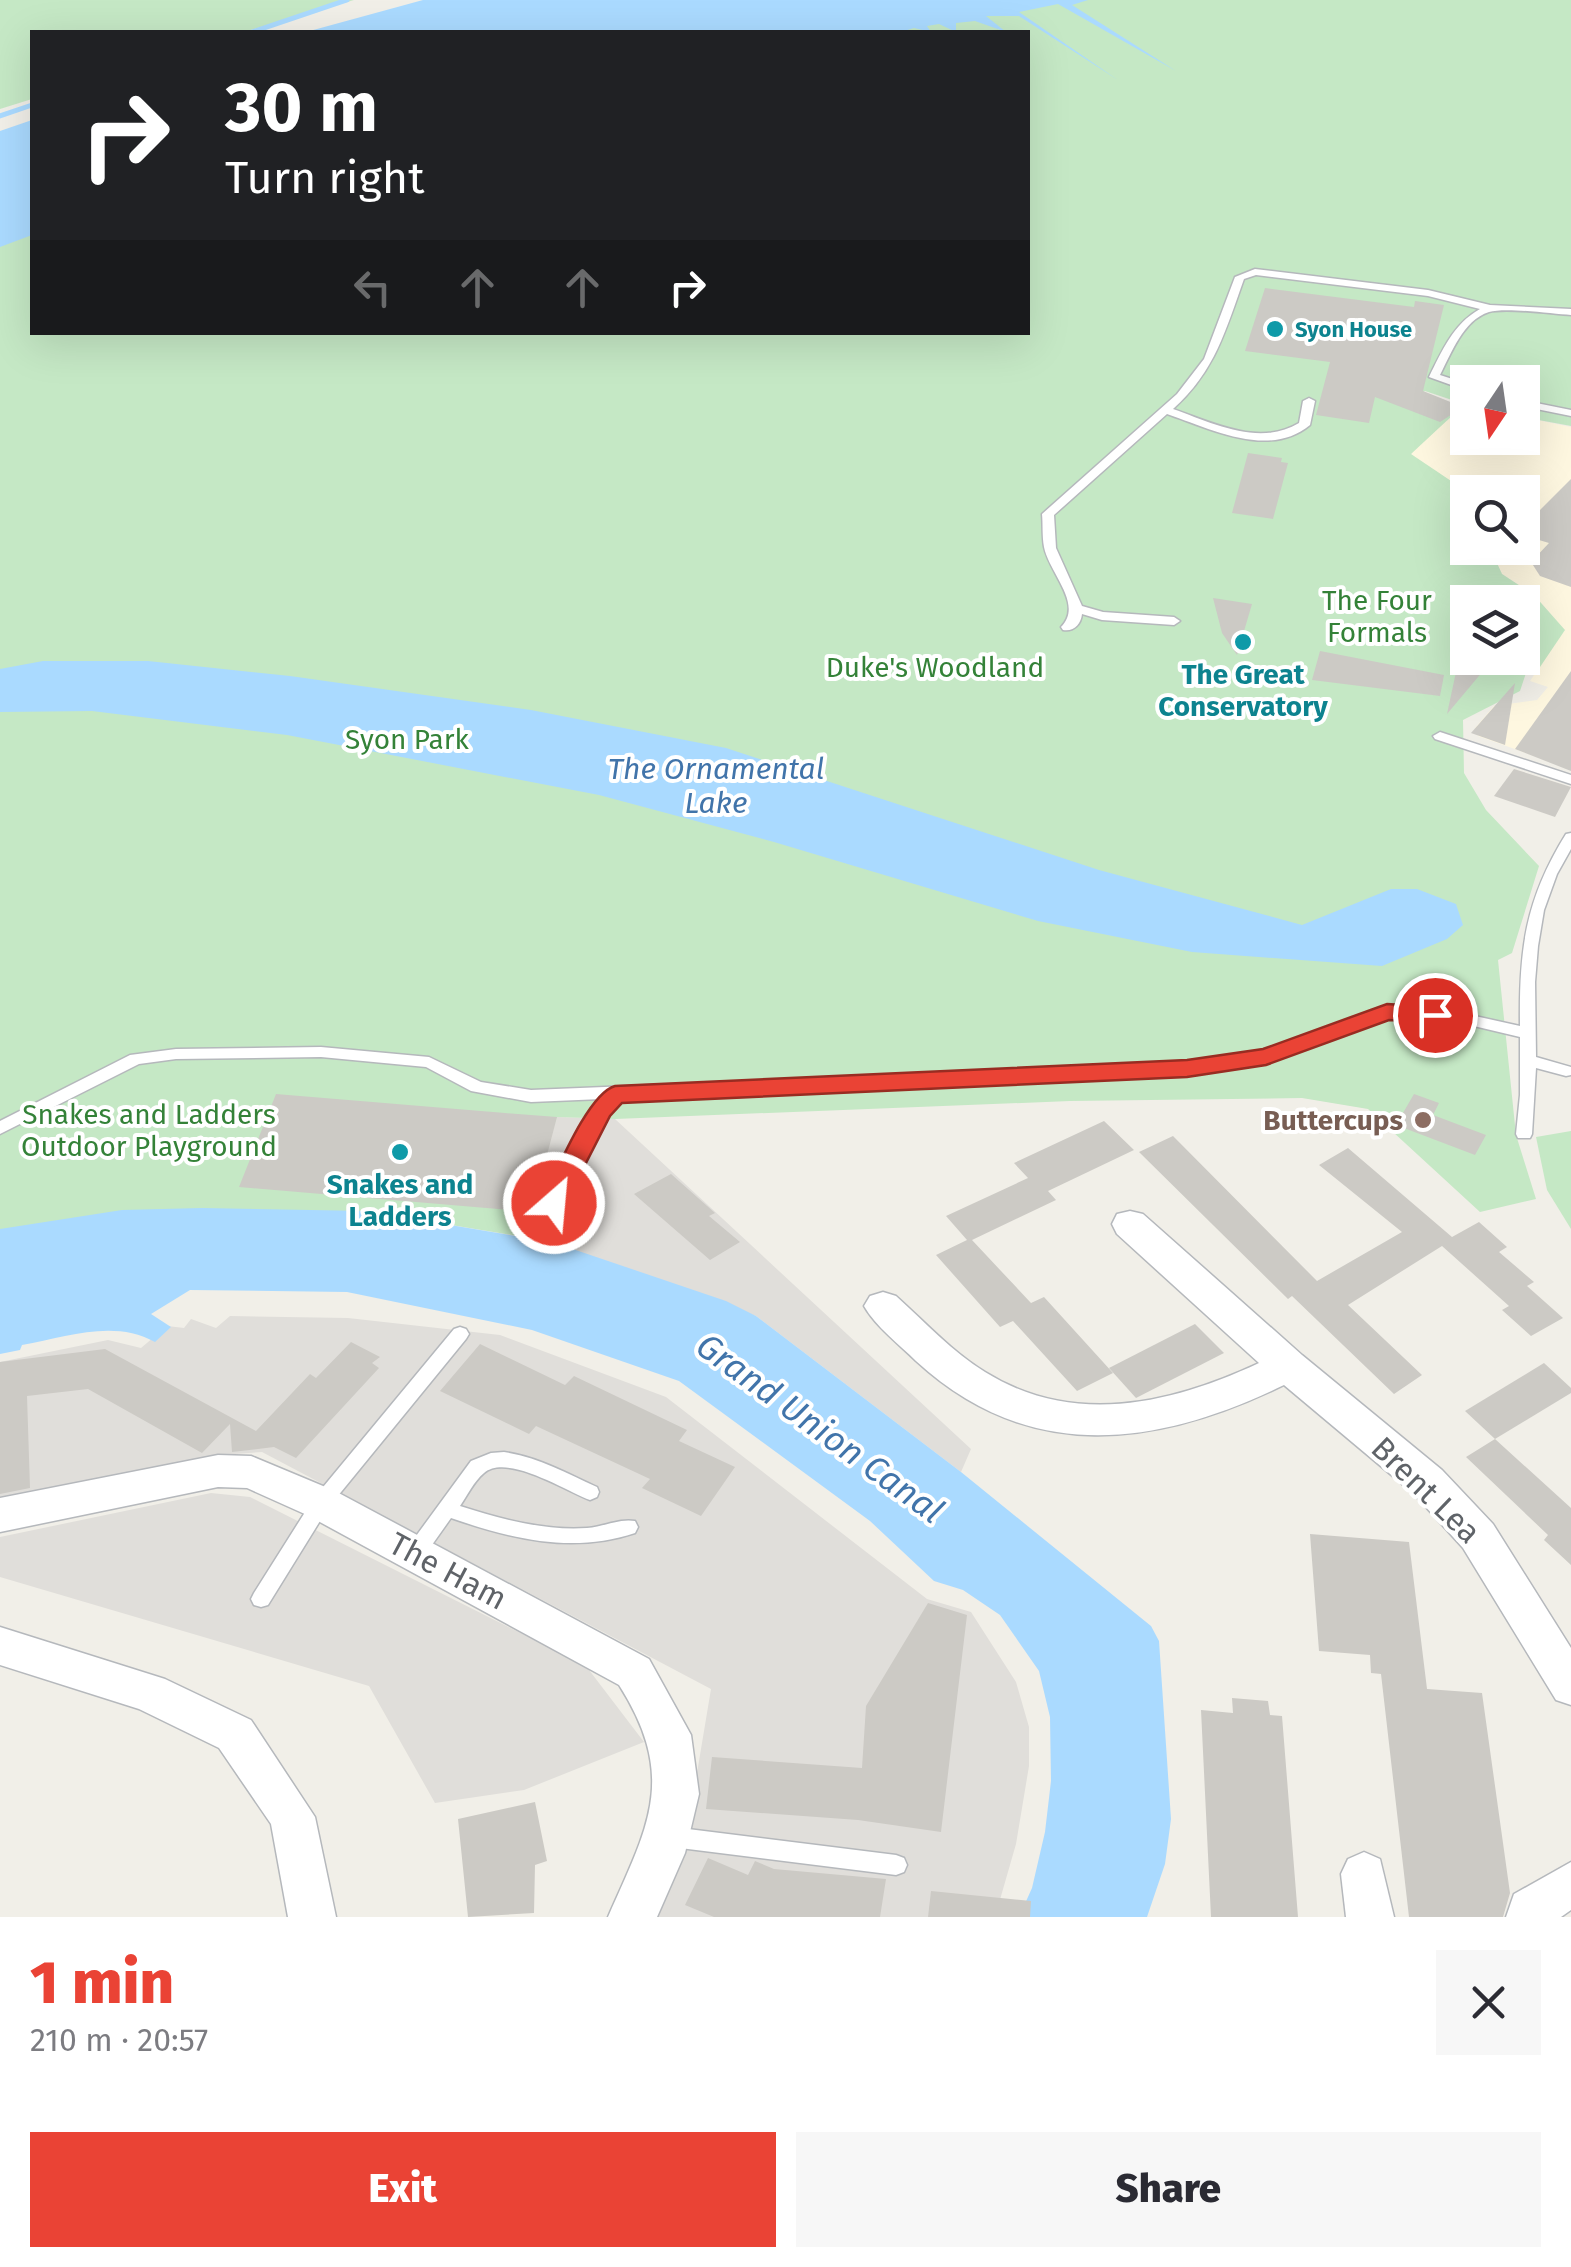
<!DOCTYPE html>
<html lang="en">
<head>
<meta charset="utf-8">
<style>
  :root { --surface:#fff; --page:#f7f7f7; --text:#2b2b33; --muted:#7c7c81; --accent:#ea4335 }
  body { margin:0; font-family:"Fira Sans",sans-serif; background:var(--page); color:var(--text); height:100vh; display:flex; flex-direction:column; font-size:38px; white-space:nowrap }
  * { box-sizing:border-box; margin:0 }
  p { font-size:32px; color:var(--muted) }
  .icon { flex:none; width:55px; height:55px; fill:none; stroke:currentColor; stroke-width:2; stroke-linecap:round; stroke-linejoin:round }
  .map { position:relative; height:1917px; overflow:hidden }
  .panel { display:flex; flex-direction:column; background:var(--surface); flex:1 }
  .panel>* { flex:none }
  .guide { position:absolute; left:30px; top:30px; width:1000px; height:305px; border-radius:0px; box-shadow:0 10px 40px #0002; background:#202124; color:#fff; overflow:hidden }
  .needle { width:65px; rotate:193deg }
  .fabs { position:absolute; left:1450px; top:365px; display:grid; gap:20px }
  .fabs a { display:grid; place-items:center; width:90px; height:90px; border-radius:0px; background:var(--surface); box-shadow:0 10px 40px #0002; font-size:50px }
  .pin { position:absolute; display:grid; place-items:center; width:85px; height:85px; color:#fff; margin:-42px; border:5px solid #fff; border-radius:50%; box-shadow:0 2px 10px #0007 }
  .me { position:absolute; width:110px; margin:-55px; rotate:27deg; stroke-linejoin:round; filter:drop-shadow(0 0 8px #0008) }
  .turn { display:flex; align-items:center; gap:35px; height:210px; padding:0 30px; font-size:45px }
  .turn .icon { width:130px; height:130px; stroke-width:2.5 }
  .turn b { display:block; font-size:70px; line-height:85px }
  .lanes { display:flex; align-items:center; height:95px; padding:0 30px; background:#0003; justify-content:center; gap:50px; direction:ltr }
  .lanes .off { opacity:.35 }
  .round { display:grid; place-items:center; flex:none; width:105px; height:105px; border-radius:0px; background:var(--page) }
  .summary { display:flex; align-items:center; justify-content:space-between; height:170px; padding:0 30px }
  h1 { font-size:60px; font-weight:800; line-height:75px; color:var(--accent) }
  .button { display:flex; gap:20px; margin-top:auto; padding:20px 30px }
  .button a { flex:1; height:115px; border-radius:0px; background:var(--accent); color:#fff; font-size:40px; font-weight:800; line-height:115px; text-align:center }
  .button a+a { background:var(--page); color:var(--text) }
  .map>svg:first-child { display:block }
  .commercial { fill:#fef7e0 }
  .industrial { fill:#e0deda }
  .green { fill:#c5e8c5; fill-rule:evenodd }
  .water { fill:#aadaff }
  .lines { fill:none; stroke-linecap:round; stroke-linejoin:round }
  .stream { stroke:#aadaff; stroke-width:5 }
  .building { fill:#cccac5 }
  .service-casing { stroke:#b5b8bc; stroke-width:3 }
  .minor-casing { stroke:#b5b8bc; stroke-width:3 }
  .service { fill:#fff; fill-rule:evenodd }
  .minor { fill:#fff; fill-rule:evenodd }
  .route { fill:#ea4335; stroke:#982c22; stroke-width:2.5 }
  .culture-dot { fill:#0f9aa8; stroke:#fff; stroke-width:4 }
  .education-dot { fill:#8d6e63; stroke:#fff; stroke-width:4 }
  .labels { text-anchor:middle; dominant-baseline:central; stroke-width:8; stroke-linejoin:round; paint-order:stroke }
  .far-culture-label { font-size:22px; font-weight:bold; fill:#0d838f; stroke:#fff; text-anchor:start }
  .park-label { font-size:28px; fill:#348238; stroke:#fff }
  .culture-label { font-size:28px; font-weight:bold; fill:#0d838f; stroke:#fff }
  .education-label { font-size:28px; font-weight:bold; fill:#785e54; stroke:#fff; text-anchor:end }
  .water-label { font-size:30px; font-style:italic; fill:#4174aa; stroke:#fff }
  .near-street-label { font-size:32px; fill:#5f6368; stroke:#fff }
  .near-water-label { font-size:35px; font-style:italic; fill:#4174aa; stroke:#fff }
</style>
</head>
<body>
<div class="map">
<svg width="1571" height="1917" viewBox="0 0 1571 1917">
  <rect width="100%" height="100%" fill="#f1efe8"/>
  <polygon class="commercial" points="1467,405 1468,438 1522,438 1523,417 1571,427 1571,769 1478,736 1475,728 1494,706 1537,700 1548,687 1530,681 1564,630 1534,595 1502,574 1490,548 1522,548 1522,492 1468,492 1467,498 1463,489 1411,455 1415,446"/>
  <g class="industrial">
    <polygon points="557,1117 615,1119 971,1449 961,1472 756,1316 518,1236"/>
    <polygon points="230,1316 348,1318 500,1335 666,1397 927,1599 971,1612 1016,1682 1029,1727 1029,1766 1016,1844 995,1917 655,1917 685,1845 711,1689 262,1452 221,1455 0,1501 0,1362 108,1340 141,1348 167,1326 184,1328 191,1319 216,1328"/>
    <polygon points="211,1493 250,1497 586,1666 644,1742 524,1790 435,1803 369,1686 0,1577 0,1537"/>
  </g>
  <g class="green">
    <polygon points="0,0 354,0 244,32 32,32 32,99 0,109"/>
    <path d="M957 0H1571V426L1523 417 1522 382H1468L1467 405 1425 391 1412 399 1454 414 1411 454 1463 489 1468 548H1490L1502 574 1534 595 1565 630 1538 670H1527L1520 691 1463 720 1464 773 1486 810 1539 866 1512 953 1498 960 1516 1135 1536 1199 1480 1212 1368 1109 1302 1098 1070 1101 615 1119 557 1117 518 1236 367 1211 0 1234V220L32 206V332H1028V32H692ZM1468 602H1522V658H1468Z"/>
    <polygon points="1571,1131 1571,1229 1547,1190 1536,1137"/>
  </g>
  <g class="water">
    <polygon points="423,0 1088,0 1072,5 1176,71 1058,4 1019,12 1118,80 1019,16 986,16 1006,32 975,21 956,23 956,32 939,24 927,26 931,32 914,28 901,32 306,32"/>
    <polygon points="32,120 32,235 0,247 0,131"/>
    <polygon points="43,661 148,661 290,676 531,710 726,748 1099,870 1302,925 1391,889 1417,889 1456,904 1463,925 1447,939 1382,966 1192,952 1038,921 774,842 599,795 287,735 92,711 0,712 0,669"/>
    <path d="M202 1208 367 1211 552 1242 726 1301 756 1316 961 1472 1151 1626 1159 1641 1171 1819 1165 1864 1147 1917H1019L1032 1888 1045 1832 1051 1781 1050 1717 1039 1671 1000 1615 963 1590 934 1581 870 1521 679 1381 532 1330 347 1292 190 1290 151 1314 171 1327 155 1342C114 1319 66 1337 22 1345L20 1350 0 1354V1229L122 1210Z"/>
  </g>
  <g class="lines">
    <g class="stream">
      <polyline points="252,32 347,0"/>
      <polyline points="0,116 32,105"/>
    </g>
  </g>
  <g class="building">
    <polygon points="1265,288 1414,307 1415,301 1444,305 1423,391 1463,407 1440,422 1375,397 1369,423 1316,415 1330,362 1245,351"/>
    <polygon points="1248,453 1282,458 1281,462 1288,463 1273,519 1232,513"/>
    <polygon points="1571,479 1571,587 1540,576 1531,562 1549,543 1522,535 1522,506 1539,511"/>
    <polygon points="1213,598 1252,604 1237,655 1222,633"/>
    <polygon points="1320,651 1444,675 1440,696 1312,680"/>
    <polygon points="1459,658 1494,658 1447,714"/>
    <polygon points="1571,671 1571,771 1515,749"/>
    <polygon points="1515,683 1505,745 1471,733"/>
    <polygon points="1514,769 1571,787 1555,817 1494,796"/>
    <polygon points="276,1094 505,1113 557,1117 532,1212 239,1187"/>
    <polygon points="1414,1094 1439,1103 1433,1115 1486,1135 1475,1155 1396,1125"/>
    <polygon points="1104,1121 1134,1150 1048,1191 1056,1200 972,1240 1031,1303 1044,1297 1113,1373 1077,1391 1013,1321 1000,1327 936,1255 967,1240 946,1216 1028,1178 1014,1163"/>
    <polygon points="1173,1136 1317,1281 1402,1232 1319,1165 1348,1148 1452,1237 1479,1222 1507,1247 1499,1252 1534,1282 1527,1286 1563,1318 1531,1336 1502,1310 1509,1306 1442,1246 1348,1305 1422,1375 1394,1394 1292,1296 1288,1299 1139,1152"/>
    <polygon points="671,1174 715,1213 709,1216 740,1242 710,1260 634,1194"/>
    <polygon points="1195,1324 1224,1353 1136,1398 1109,1368"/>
    <polygon points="351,1342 380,1357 372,1363 379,1368 296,1458 274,1447 232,1452 230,1424 202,1453 88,1389 27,1396 30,1488 0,1494 0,1362 105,1349 256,1431 310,1374 316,1378"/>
    <polygon points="480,1344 565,1385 574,1376 687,1430 679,1441 735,1467 701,1516 642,1488 650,1479 536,1426 529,1434 440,1391"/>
    <polygon points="1544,1363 1571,1388 1571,1393 1495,1439 1465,1411"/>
    <polygon points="1495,1439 1571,1508 1571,1565 1544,1540 1548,1535 1466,1457"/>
    <polygon points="1310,1534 1409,1542 1427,1689 1482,1693 1510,1893 1503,1917 1409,1917 1381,1674 1371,1673 1370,1655 1319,1651"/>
    <polygon points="928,1603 967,1615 941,1832 858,1820 706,1809 712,1757 862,1768 866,1706"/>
    <polygon points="1232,1698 1268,1701 1270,1715 1282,1716 1298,1917 1211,1917 1201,1710 1233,1713"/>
    <polygon points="535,1802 547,1861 535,1865 534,1913 468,1917 458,1819"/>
    <polygon points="708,1858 748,1875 755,1861 774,1869 886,1879 880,1917 714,1917 685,1905"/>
    <polygon points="931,1891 1031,1901 1030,1917 928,1917"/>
  </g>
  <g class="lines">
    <defs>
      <g id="service">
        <path d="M1255 269 1428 290 1490 305 1571 309V315C1552 314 1506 307 1489 312 1463 320 1451 354 1440 375L1468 384V391L1429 377C1442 351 1453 324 1480 309L1428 296 1256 275 1244 279C1226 329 1215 372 1173 409 1213 423 1259 447 1299 423L1303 401 1309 398 1315 401 1310 425C1269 459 1211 429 1167 414L1054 515 1056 548 1082 606 1103 612 1174 617 1180 621 1174 625 1102 620 1082 614C1081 624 1074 632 1063 630L1061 627C1084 604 1049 573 1044 547 1042 536 1043 524 1042 514L1177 394 1204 359 1235 277Z"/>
        <polygon points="1522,400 1571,410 1571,416 1522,406"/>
        <polygon points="1440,732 1571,775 1571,784 1435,739 1433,736"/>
        <path d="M1571 833V849L1557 874 1544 910 1538 946 1535 982 1536 1057 1571 1067V1075L1566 1076 1536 1068 1532 1134 1530 1138H1518L1516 1134 1520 1095V1037L1457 1022 1388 1017 1266 1061 1187 1073 621 1098 607 1114 559 1207H547L545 1203 593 1111 602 1099 531 1102 471 1091 426 1067 321 1057 176 1059 139 1064 0 1134V1121L130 1055 176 1049 321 1047 429 1057 481 1082 531 1090 1187 1063 1264 1051 1387 1007 1457 1012 1520 1026C1519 950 1525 900 1566 834Z"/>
        <polygon points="460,1327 466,1329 469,1334 466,1339 328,1508 268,1605 261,1607 254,1605 251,1599 254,1593 314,1498 454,1329"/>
        <path d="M504 1452C538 1457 566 1473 597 1487L599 1492 597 1497 590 1500C566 1491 507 1453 484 1473 474 1481 467 1496 460 1506 500 1519 545 1531 587 1528 603 1527 620 1518 635 1521L638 1527 635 1533C573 1554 511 1539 451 1518L422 1559 415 1561 408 1559 405 1553 408 1547 471 1461 491 1453Z"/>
        <polygon points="672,1827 896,1855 904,1858 907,1865 904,1872 896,1875 672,1847 665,1844 661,1837 665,1830"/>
      </g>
      <g id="minor">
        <path d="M1130 1211 1143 1214 1302 1355 1442 1470 1493 1524 1571 1648V1705L1556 1700 1463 1548 1414 1494 1284 1385C1157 1447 1029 1465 916 1361 899 1344 876 1327 864 1306L870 1296 883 1292 896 1296C925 1322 952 1352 985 1372 1073 1427 1171 1404 1259 1363L1117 1234 1112 1224 1117 1214Z"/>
        <path d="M218 1455 251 1456 335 1491 649 1659 691 1735 699 1794 685 1853 657 1917H608C648 1826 678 1778 619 1685L307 1515 247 1488 218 1487 0 1532V1498Z"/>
        <polygon points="0,1627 165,1679 251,1720 315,1817 336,1917 288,1917 271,1824 219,1748 139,1709 0,1665"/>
        <polygon points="1364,1852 1380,1859 1394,1917 1346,1917 1341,1874 1348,1859"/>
        <polygon points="1571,1862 1571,1910 1561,1917 1506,1917 1514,1894"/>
      </g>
    </defs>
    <use href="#service" class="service-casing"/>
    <use href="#minor" class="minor-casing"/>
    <use href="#service" class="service"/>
    <use href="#minor" class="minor"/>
  </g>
  <path class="route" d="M1387 1004 1435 1007 1447 1015 1435 1023 1389 1020 1266 1065 1187 1077 622 1103 610 1116 562 1210H545L541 1203C555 1176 587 1094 615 1086L1187 1060 1263 1049Z"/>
  <g class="culture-dot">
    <circle cx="1275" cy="329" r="10"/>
    <circle cx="1243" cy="642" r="10"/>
    <circle cx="400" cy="1152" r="10"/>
  </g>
  <circle class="education-dot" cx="1423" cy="1120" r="10"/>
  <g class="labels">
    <g class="far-culture-label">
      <text x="1295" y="329">Syon House</text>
    </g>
    <g class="park-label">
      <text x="1377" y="600">The Four<tspan x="1377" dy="32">Formals</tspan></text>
      <text x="935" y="667">Duke's Woodland</text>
      <text x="407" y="739">Syon Park</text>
      <text x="149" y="1114">Snakes and Ladders<tspan x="149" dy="32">Outdoor Playground</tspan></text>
    </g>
    <g class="culture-label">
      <text x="1243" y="674">The Great<tspan x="1243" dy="32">Conservatory</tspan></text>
      <text x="400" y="1184">Snakes and<tspan x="400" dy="32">Ladders</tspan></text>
    </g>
    <g class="education-label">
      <text x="1403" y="1120">Buttercups</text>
    </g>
    <g class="water-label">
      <text x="716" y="769">The Ornamental<tspan x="716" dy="34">Lake</tspan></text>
    </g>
    <g class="near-street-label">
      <text transform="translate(1426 1490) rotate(44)">Brent Lea</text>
      <text transform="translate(448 1571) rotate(28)">The Ham</text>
    </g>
    <g class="near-water-label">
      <text transform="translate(820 1428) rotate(36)">Grand Union Canal</text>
    </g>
  </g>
</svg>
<div class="fabs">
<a><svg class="needle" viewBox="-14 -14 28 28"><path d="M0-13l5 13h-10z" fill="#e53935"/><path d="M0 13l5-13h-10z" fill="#7c7c81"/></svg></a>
<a><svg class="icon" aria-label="search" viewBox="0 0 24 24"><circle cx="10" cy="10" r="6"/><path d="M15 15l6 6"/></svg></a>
<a><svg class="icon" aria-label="layers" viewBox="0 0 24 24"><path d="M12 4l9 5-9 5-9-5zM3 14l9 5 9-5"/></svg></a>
</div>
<div class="pin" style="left:1435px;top:1015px;background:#d93025"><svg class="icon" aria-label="arrive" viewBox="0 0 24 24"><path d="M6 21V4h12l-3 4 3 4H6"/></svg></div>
<svg class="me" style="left:554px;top:1203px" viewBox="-20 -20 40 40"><circle r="17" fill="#ea4335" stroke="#fff" stroke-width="3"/><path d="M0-11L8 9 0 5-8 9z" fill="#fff"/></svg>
<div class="guide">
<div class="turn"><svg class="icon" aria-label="right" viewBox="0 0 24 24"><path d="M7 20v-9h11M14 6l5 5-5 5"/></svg><div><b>30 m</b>Turn right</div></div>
<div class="lanes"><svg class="icon off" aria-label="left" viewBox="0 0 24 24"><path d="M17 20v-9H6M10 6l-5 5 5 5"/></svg><svg class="icon off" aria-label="ahead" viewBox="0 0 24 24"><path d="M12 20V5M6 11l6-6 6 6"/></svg><svg class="icon off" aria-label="ahead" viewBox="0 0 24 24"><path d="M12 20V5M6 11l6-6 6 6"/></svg><svg class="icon" aria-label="right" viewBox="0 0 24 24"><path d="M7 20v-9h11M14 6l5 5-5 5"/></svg></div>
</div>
</div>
<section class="panel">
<div class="summary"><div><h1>1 min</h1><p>210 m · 20:57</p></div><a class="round"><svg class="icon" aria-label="close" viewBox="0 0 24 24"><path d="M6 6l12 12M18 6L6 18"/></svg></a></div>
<div class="button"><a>Exit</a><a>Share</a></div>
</section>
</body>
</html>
